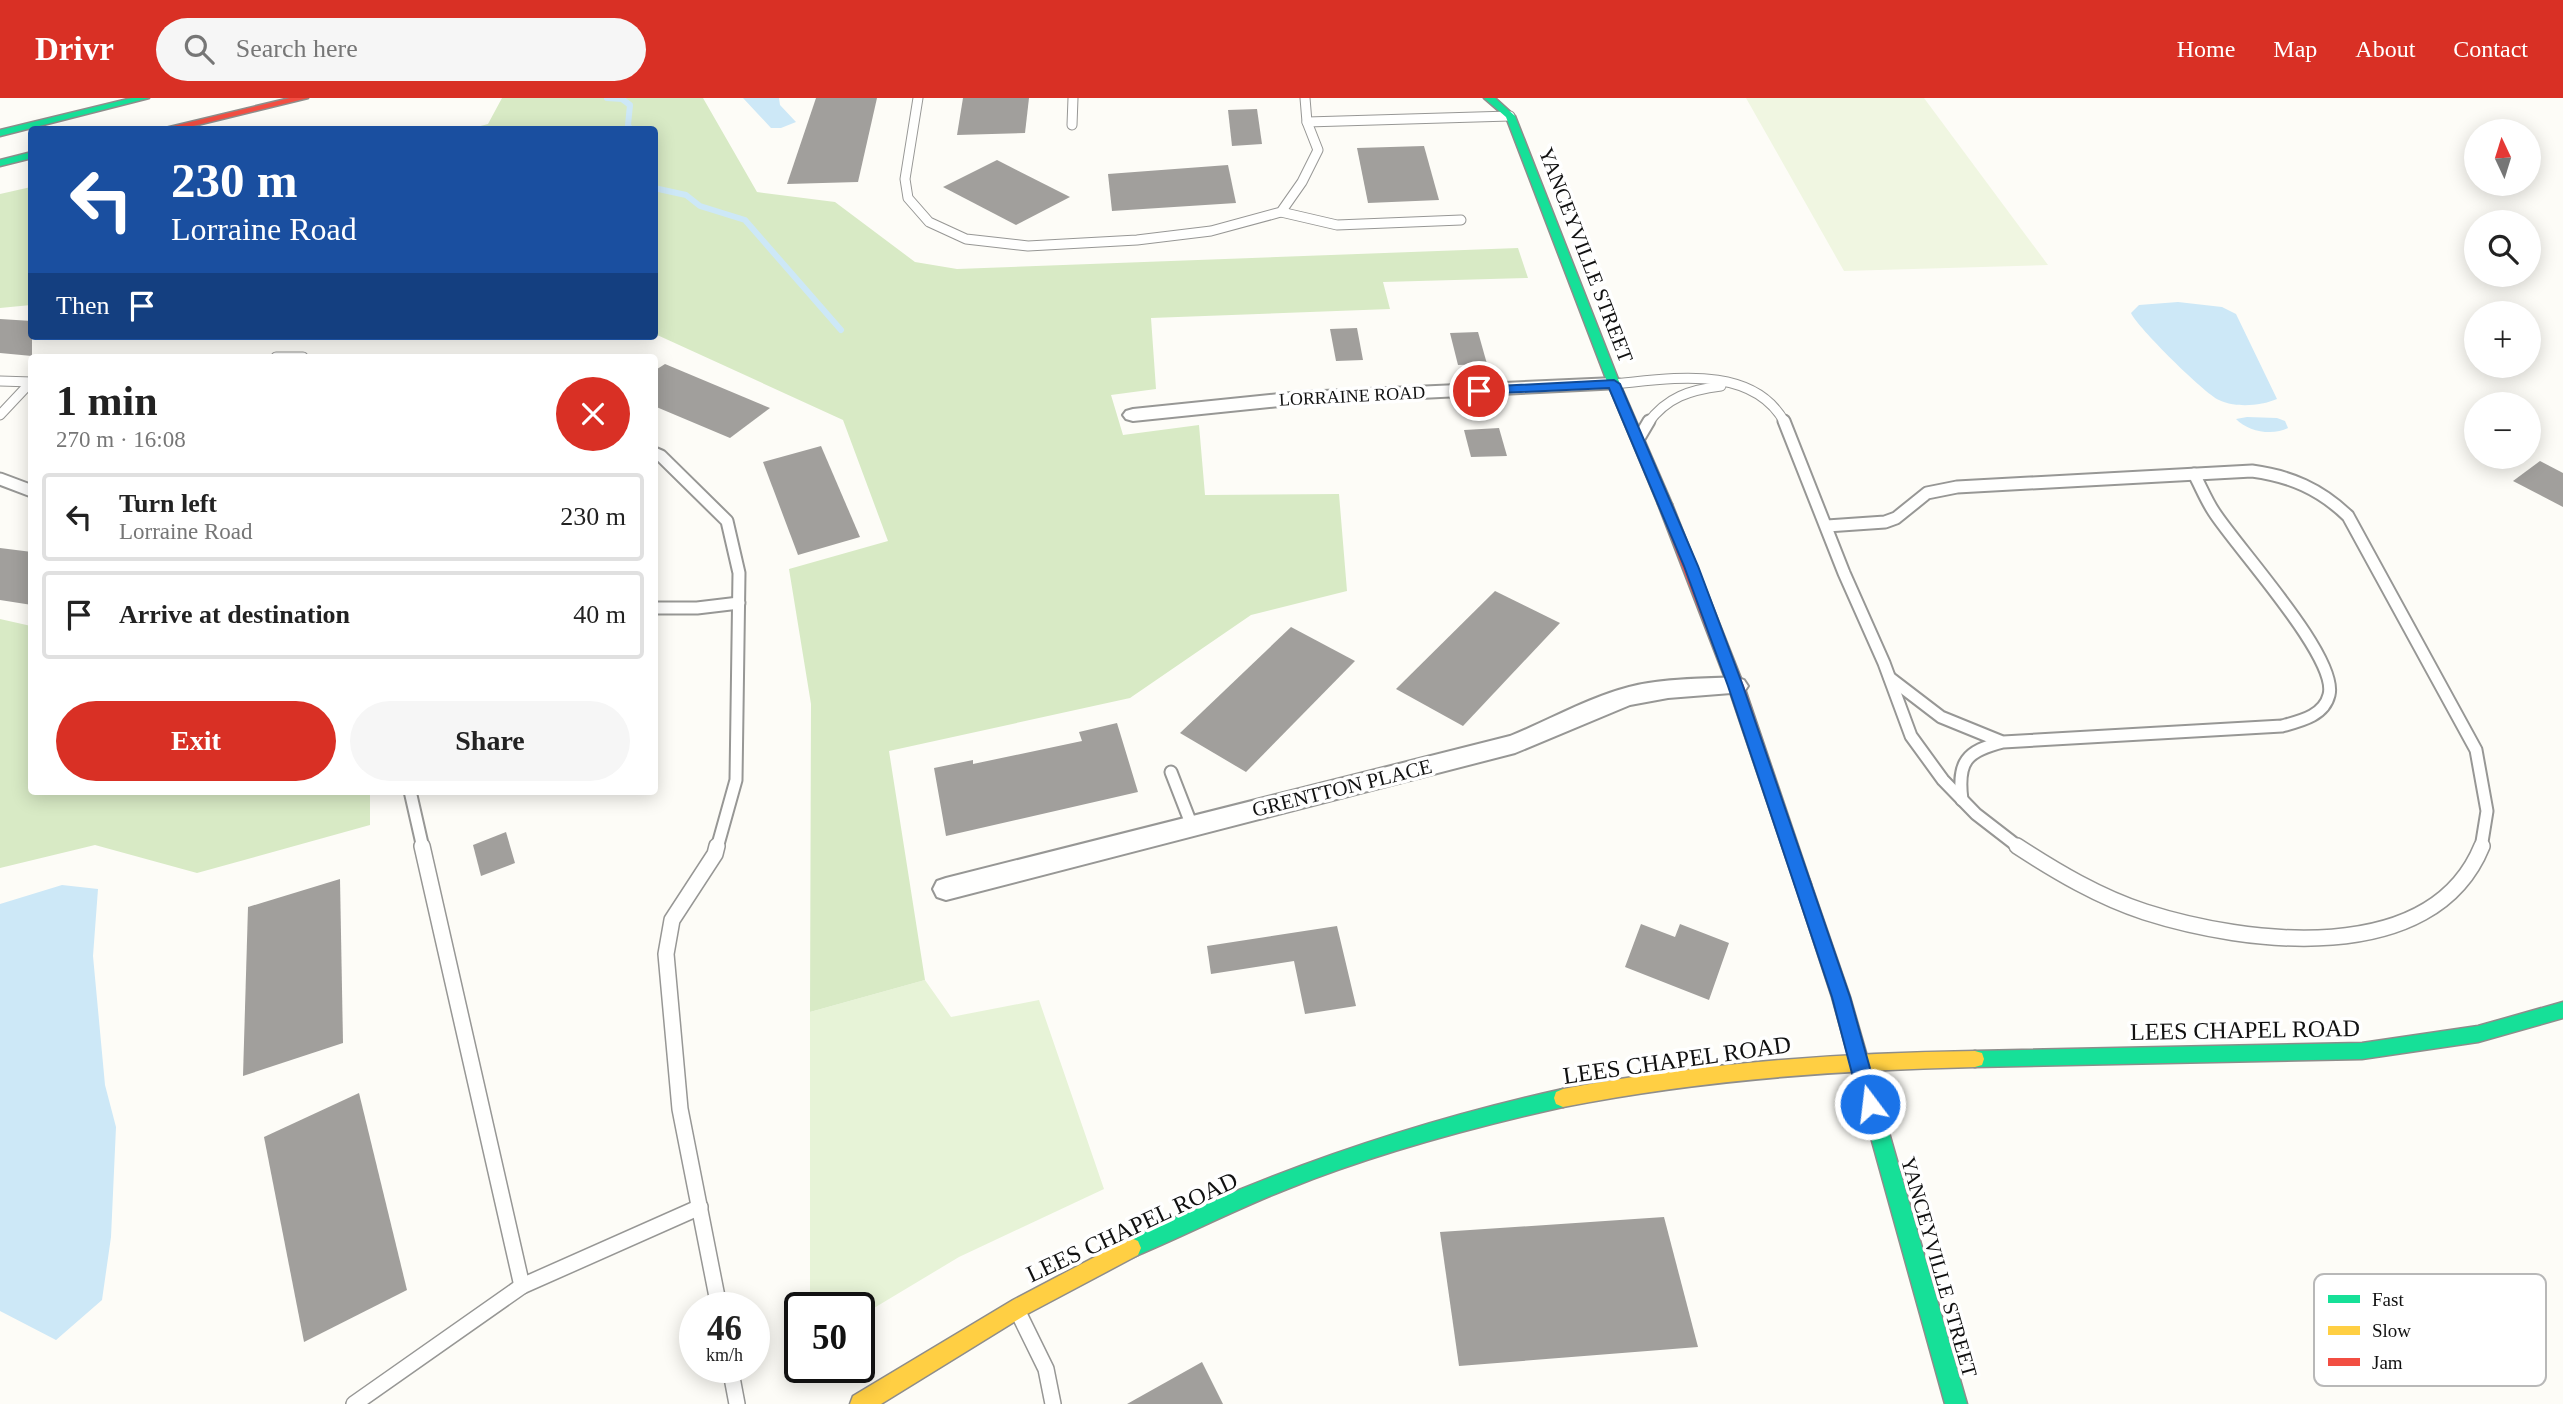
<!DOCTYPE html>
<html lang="en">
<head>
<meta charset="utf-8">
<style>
  :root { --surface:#fff; --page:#f6f6f6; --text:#222; --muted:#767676; --line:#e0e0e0; --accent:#d93025 }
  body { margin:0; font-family:"Times New Roman",serif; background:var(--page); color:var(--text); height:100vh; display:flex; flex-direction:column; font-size:26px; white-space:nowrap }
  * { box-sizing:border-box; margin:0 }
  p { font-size:23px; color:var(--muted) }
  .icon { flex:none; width:38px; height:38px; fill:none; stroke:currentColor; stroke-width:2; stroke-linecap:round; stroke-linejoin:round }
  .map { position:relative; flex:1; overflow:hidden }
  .side { position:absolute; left:28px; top:256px; width:630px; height:441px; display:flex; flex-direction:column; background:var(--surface); border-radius:7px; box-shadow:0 4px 18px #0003 }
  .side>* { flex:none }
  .guide { position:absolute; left:28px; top:28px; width:630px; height:214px; border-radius:7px; box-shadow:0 4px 18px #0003; background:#1a4fa0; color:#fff; overflow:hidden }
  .needle { width:46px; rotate:356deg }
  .controls { position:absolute; left:2464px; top:21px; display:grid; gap:14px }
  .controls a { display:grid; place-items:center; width:77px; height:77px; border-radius:50%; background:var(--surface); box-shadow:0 4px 18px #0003; font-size:35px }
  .speed { position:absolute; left:679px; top:1194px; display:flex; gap:14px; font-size:35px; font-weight:700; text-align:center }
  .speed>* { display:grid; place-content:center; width:91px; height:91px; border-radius:50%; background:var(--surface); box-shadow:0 4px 18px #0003; line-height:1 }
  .speed small { font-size:18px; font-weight:400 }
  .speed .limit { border:4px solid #111; border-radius:10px; background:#fff; color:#111 }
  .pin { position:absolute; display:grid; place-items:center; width:60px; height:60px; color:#fff; margin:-30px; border:4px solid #fff; border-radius:50%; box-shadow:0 2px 7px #0007 }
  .me { position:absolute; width:77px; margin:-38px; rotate:345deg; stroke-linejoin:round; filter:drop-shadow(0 0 5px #0008) }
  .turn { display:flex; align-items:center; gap:24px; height:147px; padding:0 28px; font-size:32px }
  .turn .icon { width:91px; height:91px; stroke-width:2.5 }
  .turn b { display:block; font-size:49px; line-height:60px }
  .then { display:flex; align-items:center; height:66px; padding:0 28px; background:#0003; gap:14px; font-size:26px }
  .round { display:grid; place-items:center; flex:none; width:74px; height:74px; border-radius:37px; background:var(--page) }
  .head { display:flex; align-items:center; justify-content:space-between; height:119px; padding:0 28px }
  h1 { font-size:42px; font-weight:600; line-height:52px }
  .action { display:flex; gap:14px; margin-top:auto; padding:14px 28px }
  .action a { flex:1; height:80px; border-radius:42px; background:var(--accent); color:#fff; font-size:28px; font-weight:600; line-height:80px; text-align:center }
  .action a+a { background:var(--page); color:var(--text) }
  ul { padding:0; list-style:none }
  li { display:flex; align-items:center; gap:21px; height:88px; margin:0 14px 10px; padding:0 14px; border:4px solid var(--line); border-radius:7px }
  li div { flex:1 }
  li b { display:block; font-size:26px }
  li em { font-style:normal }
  header { display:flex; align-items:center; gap:42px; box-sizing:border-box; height:98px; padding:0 35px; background:var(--accent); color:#fff }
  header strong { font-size:33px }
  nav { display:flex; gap:38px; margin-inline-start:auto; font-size:24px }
  .search { width:490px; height:63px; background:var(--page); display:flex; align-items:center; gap:18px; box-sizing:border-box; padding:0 24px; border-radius:38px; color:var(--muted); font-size:26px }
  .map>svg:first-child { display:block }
  .green { fill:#e7f3d7 }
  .forest { fill:#d8eac5 }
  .pitch { fill:#f0f6e1 }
  .water { fill:#cde8f7 }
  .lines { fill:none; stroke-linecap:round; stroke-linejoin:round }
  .stream { stroke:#cde8f7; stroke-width:6 }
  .building { fill:#a19f9c }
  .lane-far2-casing { stroke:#979795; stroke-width:11 }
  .lane-far1-casing { stroke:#979795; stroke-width:15 }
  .lane-casing { stroke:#979795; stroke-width:18 }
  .street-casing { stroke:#979795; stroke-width:4 }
  .fast-casing { stroke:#8e8d8b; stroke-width:3 }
  .slow-casing { stroke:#8e8d8b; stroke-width:3 }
  .jam-casing { stroke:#8e8d8b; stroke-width:3 }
  .lane-far2 { stroke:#fffffe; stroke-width:9 }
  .lane-far1 { stroke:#fffffe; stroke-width:11 }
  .lane { stroke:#fffffe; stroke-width:15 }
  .street { fill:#fffffe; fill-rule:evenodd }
  .fast { fill:#16e098; fill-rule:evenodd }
  .slow { fill:#ffcf43; fill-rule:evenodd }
  .jam { fill:#f24e42; fill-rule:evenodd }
  .route { fill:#1a73e8; stroke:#114b97; stroke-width:2 }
  .labels { text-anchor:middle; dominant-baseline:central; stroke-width:7; stroke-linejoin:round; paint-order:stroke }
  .far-street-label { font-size:18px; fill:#111; stroke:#fff }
  .street-label { font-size:21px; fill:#111; stroke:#fff }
  .near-street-label { font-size:24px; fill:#111; stroke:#fff }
  .key { fill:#fff; stroke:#b8b8b8; stroke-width:2 }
  .key-label { font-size:19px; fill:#111 }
</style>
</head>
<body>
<header>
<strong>Drivr</strong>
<div class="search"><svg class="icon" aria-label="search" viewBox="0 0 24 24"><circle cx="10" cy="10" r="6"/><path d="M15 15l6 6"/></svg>Search here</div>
<nav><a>Home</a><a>Map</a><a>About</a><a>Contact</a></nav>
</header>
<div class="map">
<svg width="2563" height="1306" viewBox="0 0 2563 1306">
  <rect width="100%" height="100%" fill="#fdfcf7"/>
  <polygon class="green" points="925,882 951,919 1039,902 1104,1091 959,1159 859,1219 859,1209 810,1209 810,914"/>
  <g class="forest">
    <polygon points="502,0 703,0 757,94 835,104 915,164 957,171 1518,150 1528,180 1383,184 1390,211 1151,220 1156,291 1111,297 1123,337 1199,327 1205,397 1339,396 1347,493 1251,517 1130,600 889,653 925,882 810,914 811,606 789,471 888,443 843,322 655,236 654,32 469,31 488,26"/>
    <polygon points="31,89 31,207 0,210 0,96"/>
    <polygon points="0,521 31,528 32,693 370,693 370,727 197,775 95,747 0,770"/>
  </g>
  <polygon class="pitch" points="1746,0 1924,0 2048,167 1844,173"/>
  <g class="water">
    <polygon points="743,0 779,0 780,7 796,24 781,30 771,30"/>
    <path d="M2178 204 2222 209 2236 216 2277 301C2261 308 2235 310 2219 302 2205 296 2137 229 2131 215L2139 207Z"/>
    <path d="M2247 319 2277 320 2285 323 2288 330C2273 338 2248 334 2236 321Z"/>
    <polygon points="62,787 98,791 93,858 105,987 116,1029 111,1139 102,1202 56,1242 0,1213 0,806"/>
  </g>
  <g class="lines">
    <g class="stream">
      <polyline points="607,0 622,1 630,7 628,27 631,32"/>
      <polyline points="654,90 686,97 700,108 745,122 841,232"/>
    </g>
  </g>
  <g class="building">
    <polygon points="816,0 877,0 858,84 787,86"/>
    <polygon points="963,0 1029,0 1025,35 957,37"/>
    <polygon points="1257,11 1262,46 1232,48 1228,12"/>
    <polygon points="1424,48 1439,102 1368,105 1357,50"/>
    <polygon points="997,62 1070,99 1016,127 943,89"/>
    <polygon points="1228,67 1236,105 1112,113 1108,76"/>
    <polygon points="0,221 32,223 32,258 0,255"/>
    <polygon points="1357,230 1363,262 1336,263 1330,231"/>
    <polygon points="1478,234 1487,266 1458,267 1450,235"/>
    <polygon points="665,266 770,310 730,340 654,308 654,273"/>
    <polygon points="1499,330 1507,358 1471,359 1464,332"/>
    <polygon points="821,348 860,439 798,457 763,364"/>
    <polygon points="2540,363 2563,375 2563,409 2513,383"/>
    <polygon points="0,450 32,454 32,507 0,502"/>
    <polygon points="1495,493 1560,525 1463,628 1396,591"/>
    <polygon points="1291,529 1355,563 1246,674 1180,635"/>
    <polygon points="1117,625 1138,694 946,738 934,670 973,662 973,666 1082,643 1079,634"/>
    <polygon points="506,734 515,765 481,778 473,747"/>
    <polygon points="340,781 343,945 243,978 248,809"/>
    <polygon points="1641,826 1675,839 1680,826 1729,845 1709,902 1625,869"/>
    <polygon points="1337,828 1356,908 1305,916 1294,863 1211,876 1207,848"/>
    <polygon points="359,995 407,1192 304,1244 264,1039"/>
    <polygon points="1664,1119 1698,1249 1459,1268 1440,1134"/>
    <polygon points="1202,1264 1223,1306 1127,1306"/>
  </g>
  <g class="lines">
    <defs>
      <g id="lane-far2">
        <polyline points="918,0 905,81 908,100 929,124 966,141 1028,148 1137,142 1211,133 1281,114 1302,84 1318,52 1307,24 1305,0"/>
        <polyline points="1307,24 1510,18"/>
        <polyline points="1072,27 1073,0"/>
        <polyline points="1281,114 1337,127 1461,122"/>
        <polyline points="276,259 303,259"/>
        <polyline points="0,283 32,284"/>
        <path d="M1614 286C1669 281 1753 265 1785 325"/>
        <polyline points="0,317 31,284"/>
        <path d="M1648 325C1667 299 1690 292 1721 288"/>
      </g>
      <g id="lane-far1">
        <polyline points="1784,323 1844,475 1884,565 1911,638 1943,682 1976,716 2020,750"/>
        <polyline points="1639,340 1649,323"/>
        <polyline points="654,355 661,358 727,423 739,475 736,682 717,750"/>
        <polyline points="0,381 32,393"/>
        <path d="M1827 428 1885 424 1896 420 1927 395 1957 389 2252 373C2290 378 2320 391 2348 418L2476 652 2487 713 2481 750"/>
        <polyline points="654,510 697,510 739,505"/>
        <polyline points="1890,580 1941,619 2000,643"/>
        <polyline points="1171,674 1192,728"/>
        <polyline points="410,693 423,750"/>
        <path d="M1962 702C1957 664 1966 653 2003 644L2282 628C2300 623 2324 618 2329 597 2339 560 2237 450 2214 414 2206 402 2201 389 2194 376"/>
      </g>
      <g id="lane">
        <polyline points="422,748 522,1188 700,1109"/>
        <polyline points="717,748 715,756 672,822 666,856 680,1011 719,1209"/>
        <path d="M2017 748C2057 774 2099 799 2145 814 2245 846 2432 871 2482 748"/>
        <polyline points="1020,1218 1046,1271 1053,1306"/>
        <polyline points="730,1269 737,1306"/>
        <polyline points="354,1306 522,1188"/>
      </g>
      <g id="street">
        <polygon points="1614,280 1621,282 1624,286 1621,290 1300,306 1133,323 1126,321 1123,317 1126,313 1133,311 1300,294"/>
        <path d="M1736 579 1744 582 1748 588 1744 594 1668 600 1630 607 1515 655 946 802 937 799 933 791 937 783 946 780 1510 638C1550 622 1587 600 1629 589 1664 580 1700 581 1736 579Z"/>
      </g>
      <g id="fast">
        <polygon points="132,0 149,0 0,38 0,32"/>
        <polygon points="1484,0 1495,0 1515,18 1620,286 1672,406 1670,409 1660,409 1658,406 1608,286 1506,19"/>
        <polygon points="32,54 32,60 0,68 0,62"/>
        <polygon points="1803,779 1809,781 1811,786 1850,899 1967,1306 1945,1306 1832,899 1795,786 1797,781"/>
        <polygon points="2563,904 2563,920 2478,944 2362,961 1975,969 1968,967 1966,961 1968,955 1975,953 2362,945 2478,928"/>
        <path d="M1563 991 1570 994 1572 1000 1570 1006 1563 1009C1469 1030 1377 1055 1287 1091 1234 1112 1184 1138 1131 1160L1124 1157 1121 1150 1124 1143C1265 1075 1410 1025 1563 991Z"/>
      </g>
      <g id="slow">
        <path d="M1975 953 1982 955 1984 961 1982 967 1975 969C1836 972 1699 982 1563 1009L1556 1006 1554 1000 1556 994 1563 991C1699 965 1836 955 1975 953Z"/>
        <polygon points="1131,1140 1138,1143 1141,1150 1138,1157 1027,1216 881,1306 850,1306 853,1298 1013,1202"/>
      </g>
      <g id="jam">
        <polygon points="290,0 308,0 177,32 157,32"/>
        <polygon points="1665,402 1672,406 1744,588 1811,786 1809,791 1803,793 1797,791 1795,786 1728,588 1658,406"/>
      </g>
    </defs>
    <use href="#lane-far2" class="lane-far2-casing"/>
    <use href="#lane-far1" class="lane-far1-casing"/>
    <use href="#lane" class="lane-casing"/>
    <use href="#street" class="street-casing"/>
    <use href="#fast" class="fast-casing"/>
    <use href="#slow" class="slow-casing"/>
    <use href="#jam" class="jam-casing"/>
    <use href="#lane-far2" class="lane-far2"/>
    <use href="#lane-far1" class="lane-far1"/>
    <use href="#lane" class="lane"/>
    <use href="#street" class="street"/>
    <use href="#fast" class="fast"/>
    <use href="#slow" class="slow"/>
    <use href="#jam" class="jam"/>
  </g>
  <polygon class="route" points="1614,282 1620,286 1698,468 1743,588 1850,899 1880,1006 1877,1013 1870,1015 1863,1013 1860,1006 1832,899 1728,588 1684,468 1609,290 1479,296 1473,293 1479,289"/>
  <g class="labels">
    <g class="far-street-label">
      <text transform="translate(1352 298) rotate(-3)">LORRAINE ROAD</text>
    </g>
    <g class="street-label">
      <text transform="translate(1586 157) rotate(69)">YANCEYVILLE STREET</text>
      <text transform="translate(1342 690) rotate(-14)">GRENTTON PLACE</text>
      <text transform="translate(1939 1169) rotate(74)">YANCEYVILLE STREET</text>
    </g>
    <g class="near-street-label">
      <text transform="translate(2245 932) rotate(-1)">LEES CHAPEL ROAD</text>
      <text transform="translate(1677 962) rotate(-8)">LEES CHAPEL ROAD</text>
      <text transform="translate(1132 1129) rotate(-25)">LEES CHAPEL ROAD</text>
    </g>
  </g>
  <rect x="2314" y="1176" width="232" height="112" rx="10" class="key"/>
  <rect x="2328" y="1197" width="32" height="8" fill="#16e098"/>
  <rect x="2328" y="1228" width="32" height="9" fill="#ffcf43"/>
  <rect x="2328" y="1260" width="32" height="8" fill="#f24e42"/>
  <g class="key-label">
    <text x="2372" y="1208">Fast</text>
    <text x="2372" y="1239">Slow</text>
    <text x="2372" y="1271">Jam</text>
  </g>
</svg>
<div class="controls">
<a><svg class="needle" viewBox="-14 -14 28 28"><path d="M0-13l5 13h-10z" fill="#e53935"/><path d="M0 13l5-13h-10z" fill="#767676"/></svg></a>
<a><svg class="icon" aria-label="search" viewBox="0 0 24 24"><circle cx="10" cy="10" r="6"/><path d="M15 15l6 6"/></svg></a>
<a>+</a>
<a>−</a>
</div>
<div class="speed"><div>46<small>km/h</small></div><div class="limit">50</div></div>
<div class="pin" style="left:1479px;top:293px;background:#d93025"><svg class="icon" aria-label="arrive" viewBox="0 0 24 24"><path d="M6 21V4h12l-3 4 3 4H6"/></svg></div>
<svg class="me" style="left:1870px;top:1006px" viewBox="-20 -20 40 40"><circle r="17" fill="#1a73e8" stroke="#fff" stroke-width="3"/><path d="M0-11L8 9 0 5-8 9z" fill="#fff"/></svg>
<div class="guide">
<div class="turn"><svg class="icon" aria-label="left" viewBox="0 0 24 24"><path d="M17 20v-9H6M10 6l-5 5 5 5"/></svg><div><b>230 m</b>Lorraine Road</div></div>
<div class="then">Then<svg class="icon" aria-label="arrive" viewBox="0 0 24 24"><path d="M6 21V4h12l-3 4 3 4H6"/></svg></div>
</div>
<section class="side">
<div class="head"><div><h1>1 min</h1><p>270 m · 16:08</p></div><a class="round" style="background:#d93025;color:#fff"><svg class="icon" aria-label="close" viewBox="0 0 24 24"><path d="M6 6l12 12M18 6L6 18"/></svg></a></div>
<ul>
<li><svg class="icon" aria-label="left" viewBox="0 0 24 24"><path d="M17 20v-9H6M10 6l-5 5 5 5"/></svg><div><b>Turn left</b><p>Lorraine Road</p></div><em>230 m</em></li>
<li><svg class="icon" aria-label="arrive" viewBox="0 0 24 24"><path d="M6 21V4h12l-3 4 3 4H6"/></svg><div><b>Arrive at destination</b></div><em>40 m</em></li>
</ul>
<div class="action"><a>Exit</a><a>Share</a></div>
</section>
</div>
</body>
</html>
